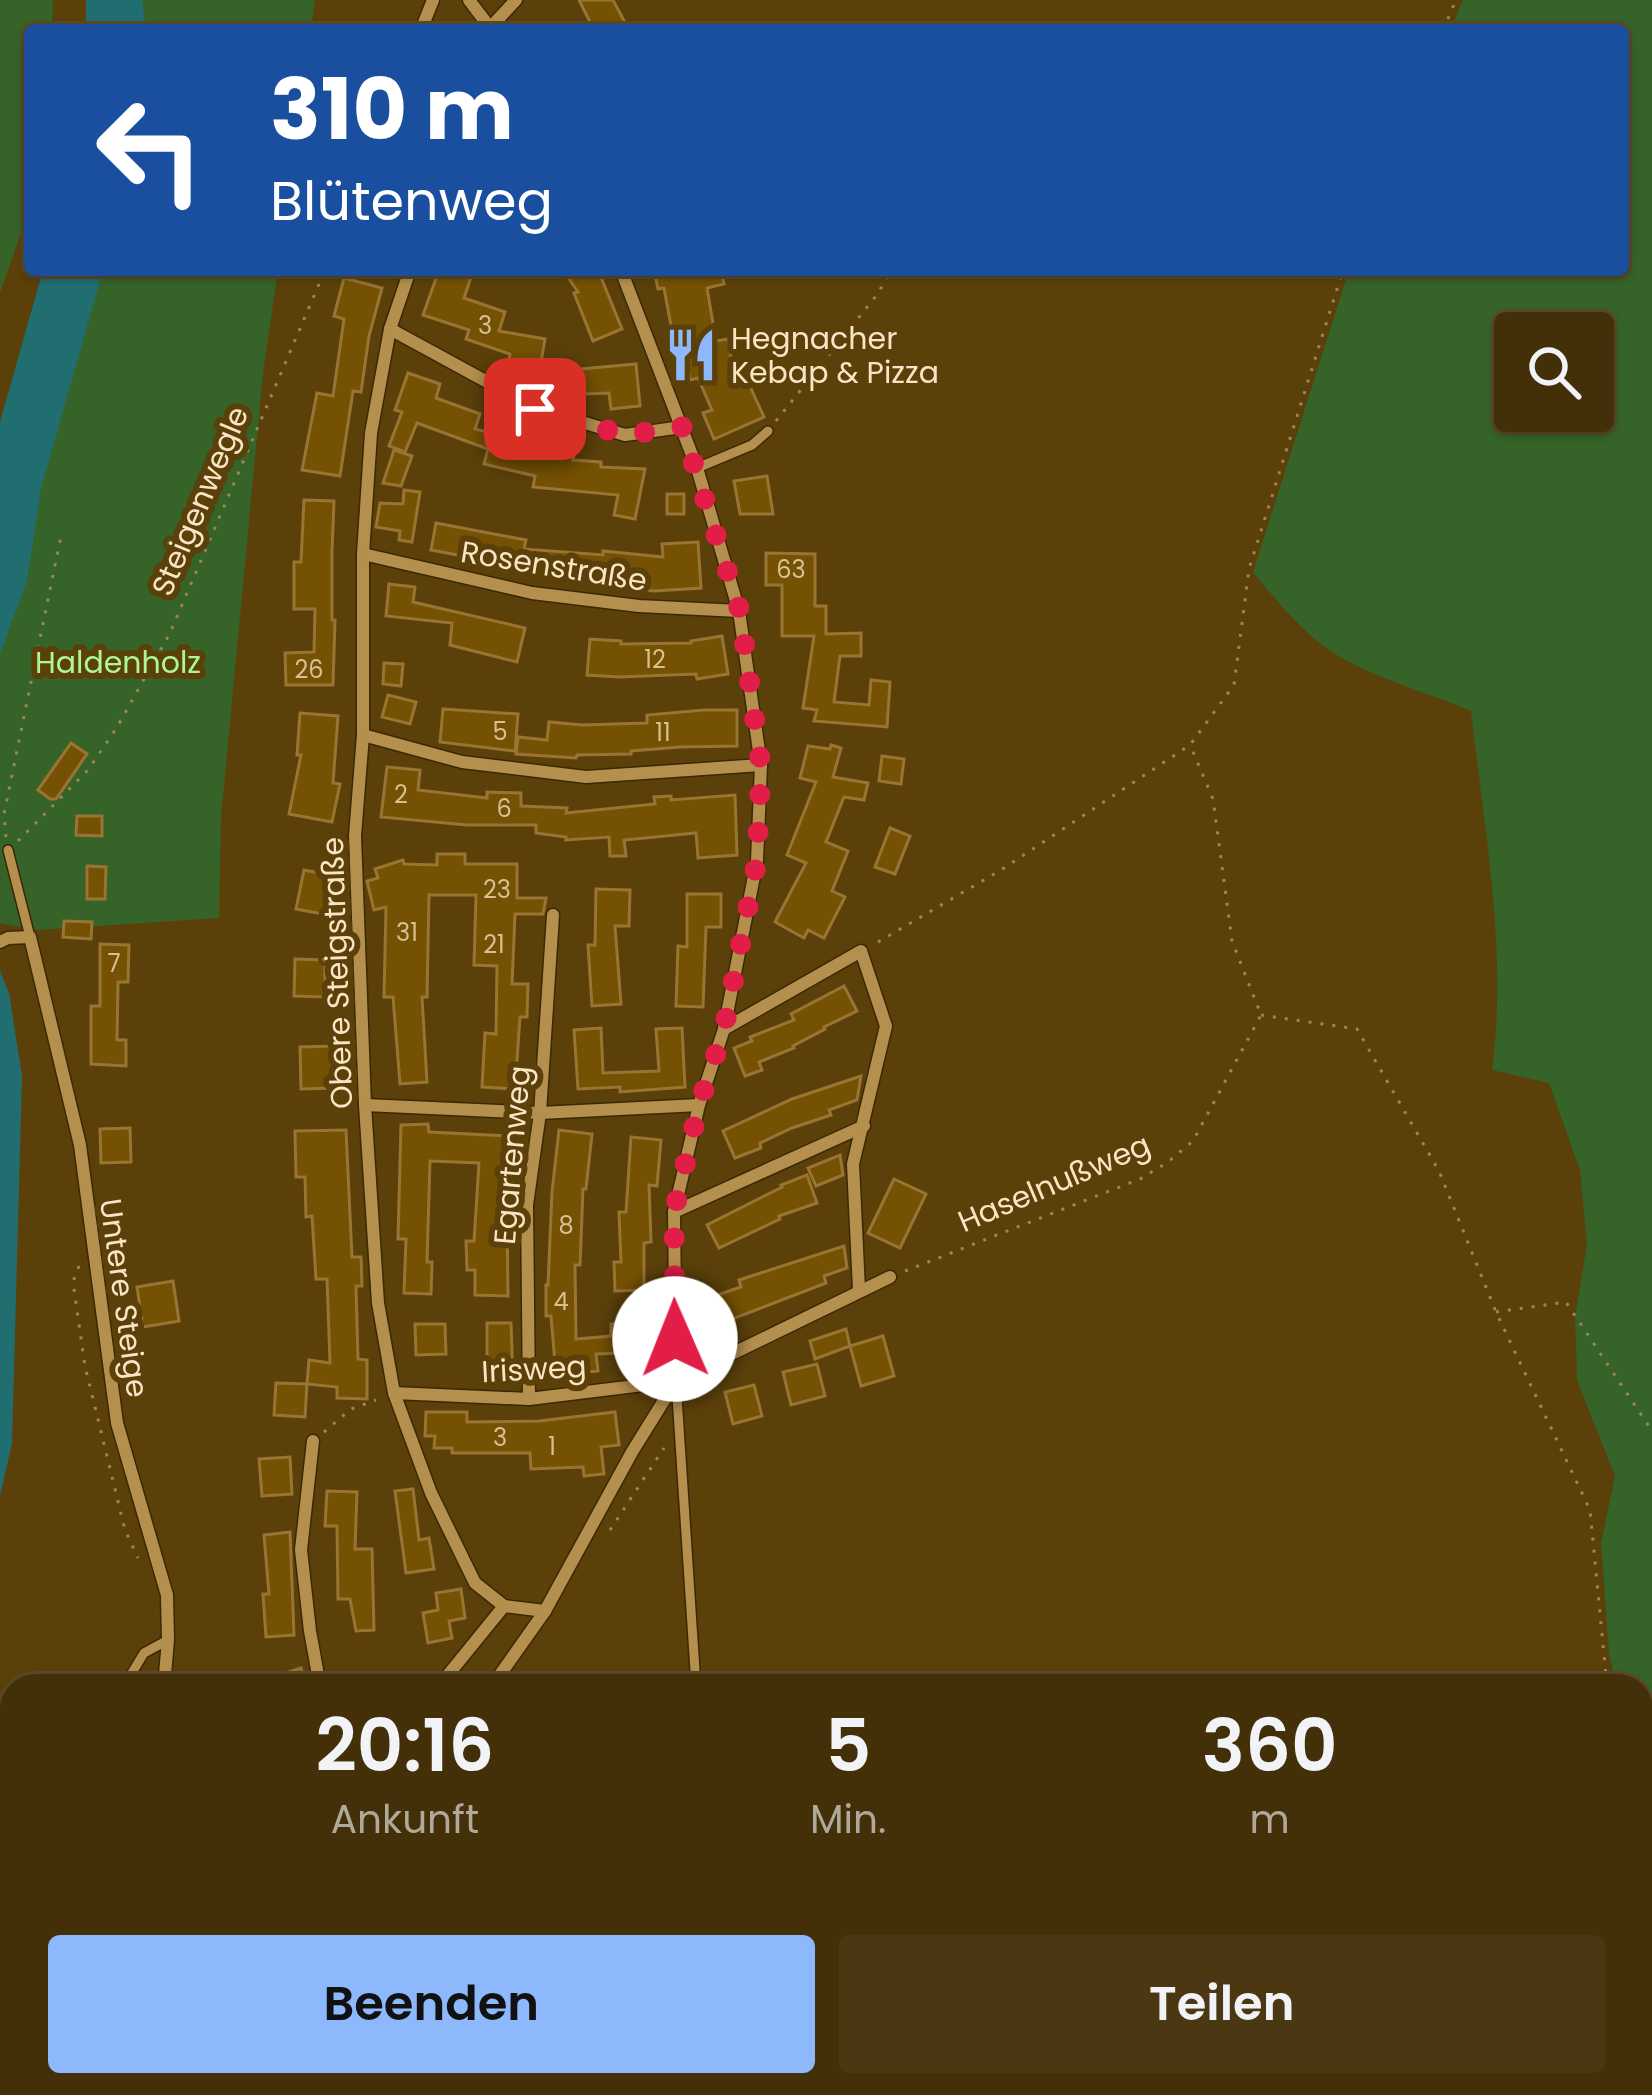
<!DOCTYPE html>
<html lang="de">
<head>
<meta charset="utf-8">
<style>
  :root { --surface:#443008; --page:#4b3812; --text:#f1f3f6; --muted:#afa99c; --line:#5c4b29; --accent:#8db9fc }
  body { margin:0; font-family:Poppins,sans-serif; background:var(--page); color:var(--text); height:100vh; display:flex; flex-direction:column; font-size:45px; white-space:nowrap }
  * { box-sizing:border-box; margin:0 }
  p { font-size:39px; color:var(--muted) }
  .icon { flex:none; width:66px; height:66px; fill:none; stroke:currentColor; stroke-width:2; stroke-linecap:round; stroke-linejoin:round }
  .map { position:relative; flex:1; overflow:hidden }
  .panel { position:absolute; left:0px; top:1674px; width:1653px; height:423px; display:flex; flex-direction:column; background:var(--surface); border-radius:36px 36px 0 0; box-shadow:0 3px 9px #0004,0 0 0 3px var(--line) }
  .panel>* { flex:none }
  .top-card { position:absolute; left:24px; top:24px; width:1605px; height:252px; border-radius:12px; box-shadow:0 3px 9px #0004,0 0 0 3px var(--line); background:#1a4fa0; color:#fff; overflow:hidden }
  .controls { position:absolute; left:1494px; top:312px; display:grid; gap:24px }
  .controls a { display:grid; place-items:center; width:120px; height:120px; border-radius:12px; background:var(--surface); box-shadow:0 3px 9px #0004,0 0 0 3px var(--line); font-size:60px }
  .pin { position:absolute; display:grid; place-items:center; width:102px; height:102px; color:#fff; margin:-51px; border-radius:24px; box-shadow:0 6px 18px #0006 }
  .me { position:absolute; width:132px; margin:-66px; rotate:359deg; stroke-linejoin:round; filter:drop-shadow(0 0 9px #0008) }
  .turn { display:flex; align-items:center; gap:42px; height:252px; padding:0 48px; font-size:54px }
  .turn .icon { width:156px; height:156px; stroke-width:2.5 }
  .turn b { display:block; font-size:84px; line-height:102px }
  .eta { display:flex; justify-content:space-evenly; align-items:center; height:204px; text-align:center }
  .eta b { font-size:72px; font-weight:600; line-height:84px }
  .button { display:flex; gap:24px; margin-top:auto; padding:24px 48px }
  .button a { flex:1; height:138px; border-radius:12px; background:var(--accent); color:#111; font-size:48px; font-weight:600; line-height:138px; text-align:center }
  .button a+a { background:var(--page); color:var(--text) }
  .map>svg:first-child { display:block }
  .green { fill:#366328; fill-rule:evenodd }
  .water { fill:#216e71 }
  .building { fill:#755103; stroke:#997433; stroke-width:3 }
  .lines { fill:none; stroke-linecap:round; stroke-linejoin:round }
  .lane-casing { stroke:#3b2804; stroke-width:12 }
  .street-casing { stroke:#3b2804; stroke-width:15 }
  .path { stroke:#9d8558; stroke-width:3; stroke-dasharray:3 9; stroke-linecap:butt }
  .lane { stroke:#b58f4e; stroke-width:9 }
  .street { stroke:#b58f4e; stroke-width:12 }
  .route { stroke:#e11d48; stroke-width:21; stroke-dasharray:0 37.8 }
  .labels { text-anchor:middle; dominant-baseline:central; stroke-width:12; stroke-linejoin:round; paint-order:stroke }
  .number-label { font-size:24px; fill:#d8c094 }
  .poi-label { font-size:30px; fill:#f9e5c5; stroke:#5b400a; text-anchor:start }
  .street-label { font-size:30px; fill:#f9e5c5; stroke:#5b400a }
  .park-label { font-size:30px; fill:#aaf794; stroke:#5b400a }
</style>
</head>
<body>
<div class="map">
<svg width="1652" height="2095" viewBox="0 0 1652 2095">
  <rect width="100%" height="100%" fill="#5b400a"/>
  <g class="green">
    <polygon points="0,0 53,0 52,30 30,30 30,207 0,293"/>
    <polygon points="130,0 315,0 311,30 132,30"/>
    <path d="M1463 0H1652V2095H1613L1614 2085H1641V1686H1617L1609 1654 1601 1543 1615 1476 1577 1380 1575 1318 1587 1244 1580 1170 1549 1083 1492 1070C1508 951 1484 829 1471 711 1425 691 1375 679 1332 652 1301 631 1276 600 1253 572L1349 270H1623V30H1450ZM1593 333V411H1515V333Z"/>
    <polygon points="91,270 278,270 263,373 221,818 219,918 37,930 0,923 0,639"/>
    <polygon points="124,2085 503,2085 460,2095 128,2095"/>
  </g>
  <g class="water">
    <polygon points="86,0 142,0 146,30 86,30"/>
    <polygon points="43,270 103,270 41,488 27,581 0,654 0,422"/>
    <polygon points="0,971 9,993 22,1076 12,1443 0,1496"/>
  </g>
  <g class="building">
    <polygon points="579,0 613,0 629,30 594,30"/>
    <polygon points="439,270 452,270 471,277 464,298 505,312 499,331 545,339 541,362 522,370 508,367 510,354 466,339 469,330 423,315"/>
    <polygon points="563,270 598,270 622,329 593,341 574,293 578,292"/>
    <polygon points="654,270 686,270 687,275 721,270 724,284 707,288 716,341 728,339 736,387 748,382 764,417 714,439 703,413 712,410 698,378 690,380 681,330 672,331 664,288 658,289"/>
    <polygon points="344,278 382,288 369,336 361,392 353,391 340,476 302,470 317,393 333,396 344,319 334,316"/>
    <polygon points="636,364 640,406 611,409 609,393 559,395 558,371"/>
    <polygon points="408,373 440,384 436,398 480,414 475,429 526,442 525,447 574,454 573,460 601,462 601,467 645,469 635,519 614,515 618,495 533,487 535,476 484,464 488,449 417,423 405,452 389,446 402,412 395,410"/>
    <polygon points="394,450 412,456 401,486 383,483"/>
    <polygon points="767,476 773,514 740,514 734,481"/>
    <polygon points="404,490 420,492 412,542 399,540 400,531 376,527 380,503 403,504"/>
    <rect x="667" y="494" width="17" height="20"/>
    <polygon points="304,500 334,501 332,552 332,620 335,620 333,685 286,685 285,653 314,652 315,609 294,609 294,562 301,562"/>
    <polygon points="436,523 526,540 524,549 603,555 603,551 663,557 662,544 698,542 701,588 654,591 600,586 600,580 553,576 553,573 431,550"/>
    <polygon points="766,553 815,554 815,606 826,606 826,634 861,633 861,656 840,656 834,702 869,705 871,680 890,682 887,727 814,721 817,710 803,708 814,636 782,636 782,585 766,585"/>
    <polygon points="389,584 415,587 413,602 525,628 517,662 450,645 452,623 386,616"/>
    <polygon points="722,636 728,674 697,679 696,674 619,677 587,675 590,639 621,641 621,644 691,643 691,641"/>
    <polygon points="384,663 403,664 401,686 383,684"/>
    <polygon points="388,695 416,702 410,724 382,717"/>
    <polygon points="443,709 518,714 515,751 440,742"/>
    <polygon points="704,710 737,710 737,746 680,747 631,751 631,754 577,755 576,758 516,754 518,737 547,740 549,722 582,725 647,723 647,715"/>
    <polygon points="300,713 338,716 333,783 340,784 332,822 289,814 301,755 297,755"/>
    <polygon points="71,743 87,754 56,799 50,799 38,790"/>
    <polygon points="831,745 841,748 833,777 868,783 864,800 844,797 826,842 848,851 832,891 845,897 824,938 808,930 804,938 775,922 806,863 787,855 816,782 800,778 808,746 830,749"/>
    <polygon points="882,756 904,759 901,784 879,781"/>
    <polygon points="387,767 420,770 418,790 487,798 487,792 521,793 521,806 567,808 566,813 655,804 654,797 671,796 671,800 735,795 737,855 698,858 696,833 624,840 626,856 610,856 609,837 566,840 566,837 536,833 536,825 467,825 381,817"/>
    <polygon points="77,816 102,816 102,836 76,835"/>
    <polygon points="890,828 910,836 895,874 875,867"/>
    <polygon points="437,854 465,854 465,864 517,864 517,898 546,898 543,914 515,914 512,984 528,984 527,1017 520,1017 515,1089 482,1087 485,1033 496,1034 497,966 474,965 476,895 429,895 427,997 422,997 427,1082 400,1084 393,997 384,997 386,907 374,910 367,881 378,878 375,869 403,860 404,864 437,865"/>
    <polygon points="87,866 106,867 105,899 87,899"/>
    <polygon points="304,870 335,876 328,915 296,909"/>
    <polygon points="596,889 630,890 629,926 615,926 621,1004 592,1006 588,945 595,945"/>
    <polygon points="687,894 721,894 721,927 706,927 703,1007 676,1006 678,946 687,947"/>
    <polygon points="64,921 92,922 91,939 63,937"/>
    <polygon points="100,944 129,945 128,982 118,982 117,1040 126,1040 126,1066 91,1064 91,1006 100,1006"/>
    <polygon points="295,959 325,960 325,997 294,996"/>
    <polygon points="844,986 857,1011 824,1027 825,1029 793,1046 794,1048 759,1062 762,1070 745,1076 734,1048 752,1041 750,1037 794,1020 791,1014"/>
    <polygon points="601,1028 603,1073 659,1071 656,1029 682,1028 685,1087 620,1092 620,1087 578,1089 574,1030"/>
    <polygon points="334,1046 335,1088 301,1089 300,1047"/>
    <polygon points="861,1076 857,1100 829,1110 831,1115 792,1128 760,1143 761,1148 735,1158 723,1131 792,1099"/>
    <polygon points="428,1124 429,1132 508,1136 504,1214 507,1214 508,1296 475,1295 475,1270 467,1270 466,1241 474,1241 479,1163 430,1161 427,1262 432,1262 431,1294 404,1293 406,1239 398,1239 401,1125"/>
    <polygon points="130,1128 131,1162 101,1163 100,1129"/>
    <polygon points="346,1130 352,1257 361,1257 362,1286 356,1286 358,1359 367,1360 367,1399 337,1398 337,1387 307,1384 309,1360 330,1363 327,1279 316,1279 312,1216 306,1217 305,1177 296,1177 295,1131"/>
    <polygon points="559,1130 592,1134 586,1189 583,1189 580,1265 575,1265 576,1339 611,1336 611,1324 645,1323 646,1352 596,1354 598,1371 556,1375 551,1316 546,1316 546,1285 548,1285 552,1192"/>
    <polygon points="631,1137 661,1140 657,1186 649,1185 651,1242 644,1243 644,1290 615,1291 614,1262 621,1262 619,1212 626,1212"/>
    <polygon points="840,1155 843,1175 816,1186 808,1168"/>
    <polygon points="807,1175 817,1203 779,1216 780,1219 719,1248 707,1225 782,1187 781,1185"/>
    <polygon points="894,1179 926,1194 900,1248 868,1233"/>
    <polygon points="844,1246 847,1268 824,1276 826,1283 722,1323 714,1296 741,1287 739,1280"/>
    <polygon points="173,1281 179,1321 143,1327 137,1287"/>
    <polygon points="487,1323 511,1323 513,1380 487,1380"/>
    <polygon points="415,1324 445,1324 446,1354 416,1355"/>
    <polygon points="846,1329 850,1346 815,1359 810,1341"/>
    <polygon points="883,1336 894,1376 861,1386 850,1346"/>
    <polygon points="817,1364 825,1396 791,1405 783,1372"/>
    <polygon points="276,1383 307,1384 305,1417 274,1415"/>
    <polygon points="754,1385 762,1416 733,1424 725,1392"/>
    <polygon points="426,1412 467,1412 467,1422 539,1421 615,1412 619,1445 601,1447 604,1474 584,1476 583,1467 531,1469 530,1453 452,1453 452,1448 434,1448 435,1436 425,1436"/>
    <polygon points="290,1457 292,1494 262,1496 259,1459"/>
    <polygon points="413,1489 419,1540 429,1538 434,1569 406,1573 395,1491"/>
    <polygon points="327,1491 357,1492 355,1549 372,1549 374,1630 356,1631 350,1599 338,1599 337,1526 325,1526"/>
    <polygon points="290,1532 294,1635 266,1637 263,1594 269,1594 264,1535"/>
    <polygon points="461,1589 465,1618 449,1621 452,1638 428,1643 423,1613 438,1610 436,1593"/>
    <polygon points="301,1668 307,1686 256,1686 256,1683"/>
  </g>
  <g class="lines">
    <defs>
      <g id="lane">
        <polyline points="697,468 752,445 768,431"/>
        <polyline points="8,850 30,937"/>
        <polyline points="676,1381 696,1686"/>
        <polyline points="124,1686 144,1653 168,1640"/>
        <polyline points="784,2085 787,2095"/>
        <polyline points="19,2095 23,2085"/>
      </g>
      <g id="street">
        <polyline points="469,0 491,29"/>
        <polyline points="421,30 433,0"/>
        <polyline points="488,30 516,0"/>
        <polyline points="410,270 390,329 371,433 363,554 363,735 355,836 365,1105 378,1303 394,1393 431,1493 475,1583 504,1606 545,1611"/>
        <polyline points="390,329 535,408 625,435 682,427"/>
        <polyline points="363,554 532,593 639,606 739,611"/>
        <polyline points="363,735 462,762 586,777 761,765"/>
        <polyline points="0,942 8,938 30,937 80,1145 117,1423 167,1595 168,1640 164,1686"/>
        <polyline points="724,1029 861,951 886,1026 853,1164 859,1290"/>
        <polyline points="365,1105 540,1113 699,1105"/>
        <polyline points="674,1212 864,1126"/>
        <polyline points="394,1393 529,1399 676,1381 890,1277"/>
        <polyline points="529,1399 527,1205 540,1113 553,915"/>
        <polyline points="313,1441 301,1550 310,1631 320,1686"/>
        <polyline points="439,1686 504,1606"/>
        <polyline points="492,1686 545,1611 632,1452 676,1381 674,1212 699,1105 724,1029 757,861 761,765 739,611 697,468 621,270"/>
      </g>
    </defs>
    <use href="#lane" class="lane-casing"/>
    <use href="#street" class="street-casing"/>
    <g class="path">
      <polyline points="1443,30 1456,0"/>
      <polyline points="776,421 876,296 892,270"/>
      <polyline points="6,837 4,814 61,536"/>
      <polyline points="18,841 88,770 116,729 170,633 325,270"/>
      <polyline points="878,942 1001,870 1190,745 1234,685 1249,569 1343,270"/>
      <polyline points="1261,1015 1357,1029 1439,1171 1496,1312 1590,1510 1607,1686"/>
      <polyline points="79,1266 73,1282 85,1366 125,1530 138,1558"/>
      <polyline points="905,1271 1140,1179 1168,1162 1193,1141 1261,1015 1232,941 1213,799 1191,747"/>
      <polyline points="1496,1312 1566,1302 1652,1431"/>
      <polyline points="324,1432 351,1409 376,1400"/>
      <polyline points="610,1530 664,1448"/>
      <polyline points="183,2085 185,2095"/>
      <polyline points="291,2085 292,2095"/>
      <polyline points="1596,2095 1596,2085"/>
    </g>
    <use href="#lane" class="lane"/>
    <use href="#street" class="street"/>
  </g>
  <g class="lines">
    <polyline class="route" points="535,409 625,435 682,427 740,611 761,766 757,861 724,1029 699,1105 674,1212 675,1339"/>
  </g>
  <defs>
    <symbol id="restaurant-bare" viewBox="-9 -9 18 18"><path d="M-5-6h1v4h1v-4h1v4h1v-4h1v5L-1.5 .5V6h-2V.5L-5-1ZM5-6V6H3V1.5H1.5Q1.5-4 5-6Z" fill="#8db9fc" stroke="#5b400a" stroke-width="2.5" paint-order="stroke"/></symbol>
  </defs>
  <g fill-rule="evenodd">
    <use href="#restaurant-bare" x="653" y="317" width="76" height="76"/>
  </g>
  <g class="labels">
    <g class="number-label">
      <text x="485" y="325">3</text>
      <text x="791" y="569">63</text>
      <text x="655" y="659">12</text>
      <text x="309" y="669">26</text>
      <text x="500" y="731">5</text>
      <text x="663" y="732">11</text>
      <text x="401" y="794">2</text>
      <text x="504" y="808">6</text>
      <text x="497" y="889">23</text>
      <text x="407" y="932">31</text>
      <text x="494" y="944">21</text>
      <text x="114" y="963">7</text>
      <text x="566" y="1225">8</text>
      <text x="561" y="1301">4</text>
      <text x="500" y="1437">3</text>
      <text x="552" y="1446">1</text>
    </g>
    <g class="poi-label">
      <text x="731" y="338">Hegnacher<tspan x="731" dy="34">Kebap &amp; Pizza</tspan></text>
    </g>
    <g class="street-label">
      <text transform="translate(200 501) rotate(-67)">Steigenwegle</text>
      <text transform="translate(554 566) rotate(9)">Rosenstraße</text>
      <text transform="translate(337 973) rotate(-92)">Obere Steigstraße</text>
      <text transform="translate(512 1155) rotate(-85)">Egartenweg</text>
      <text transform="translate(1054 1183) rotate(-23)">Haselnußweg</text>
      <text transform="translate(124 1298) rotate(82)">Untere Steige</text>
      <text transform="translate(534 1369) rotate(-3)">Irisweg</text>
    </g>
    <g class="park-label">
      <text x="118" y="662">Haldenholz</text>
    </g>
  </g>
</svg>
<div class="controls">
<a><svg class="icon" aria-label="search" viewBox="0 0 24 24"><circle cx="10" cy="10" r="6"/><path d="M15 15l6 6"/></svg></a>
</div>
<div class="pin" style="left:535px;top:409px;background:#d93025"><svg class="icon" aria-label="arrive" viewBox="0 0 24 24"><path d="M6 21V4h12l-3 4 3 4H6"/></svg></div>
<svg class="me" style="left:675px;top:1339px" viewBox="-20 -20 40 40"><circle r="19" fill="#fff"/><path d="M0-13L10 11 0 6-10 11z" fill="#e11d48"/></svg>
<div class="top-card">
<div class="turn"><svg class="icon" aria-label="left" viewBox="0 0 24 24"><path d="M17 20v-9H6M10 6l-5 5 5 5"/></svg><div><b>310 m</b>Blütenweg</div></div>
</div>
<section class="panel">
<div class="eta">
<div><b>20:16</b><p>Ankunft</p></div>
<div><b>5</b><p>Min.</p></div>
<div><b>360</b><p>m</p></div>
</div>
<div class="button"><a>Beenden</a><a>Teilen</a></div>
</section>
</div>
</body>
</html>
